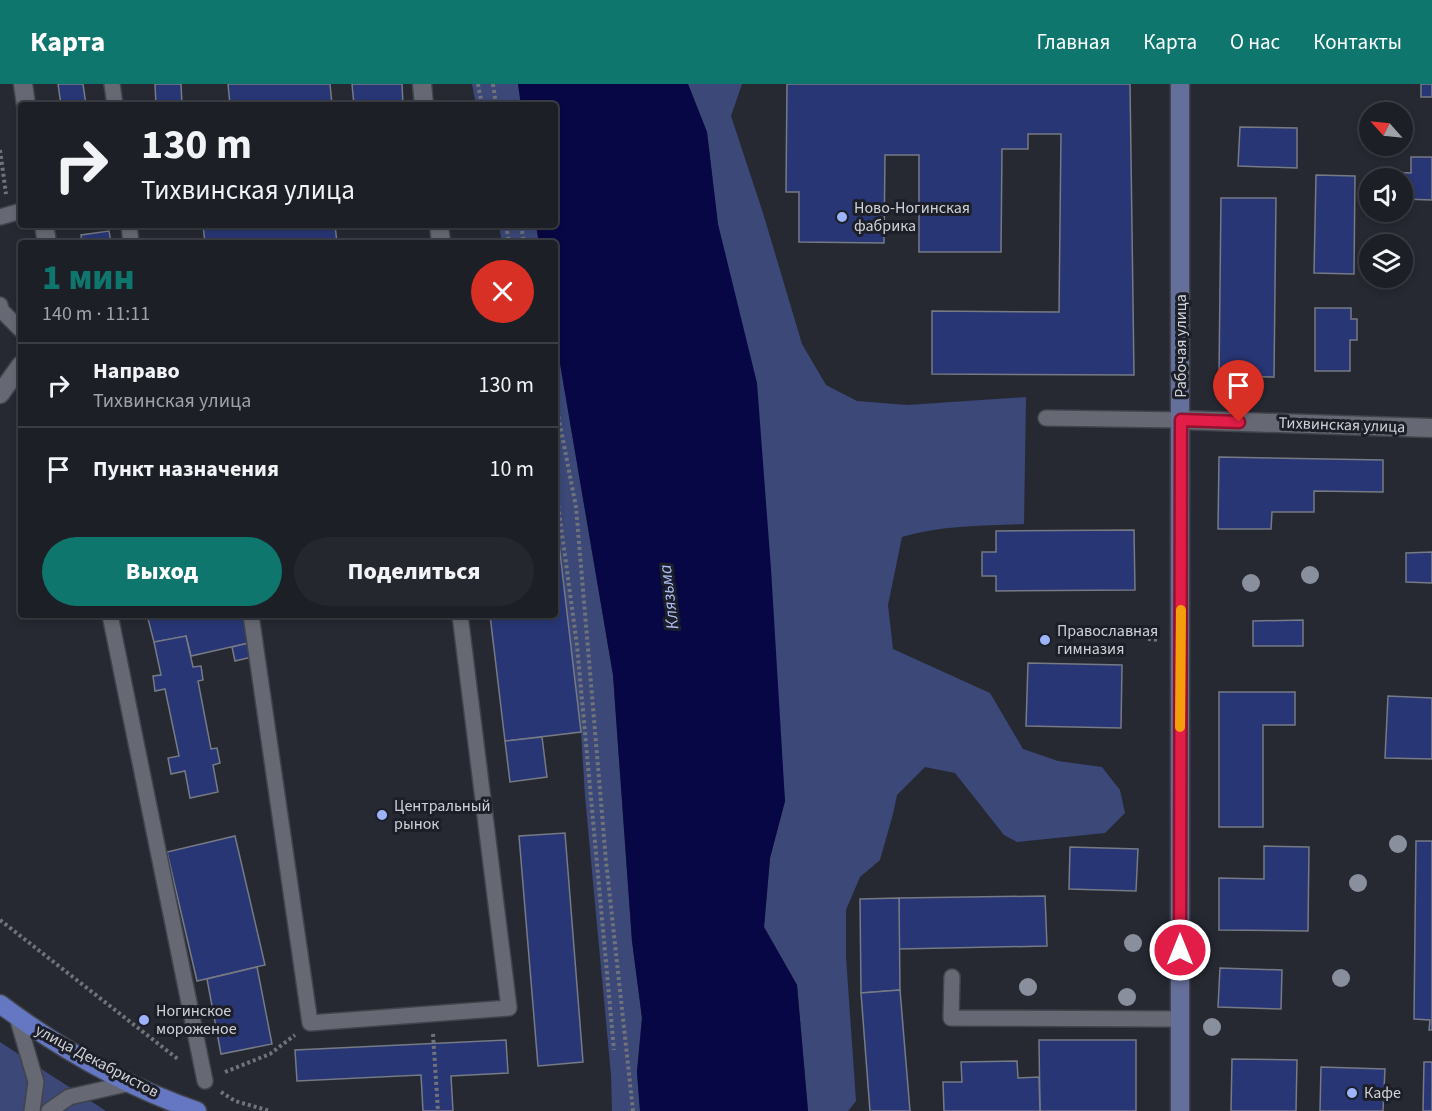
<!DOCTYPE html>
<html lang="ru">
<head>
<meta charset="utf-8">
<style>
  :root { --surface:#1c1f26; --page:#25272e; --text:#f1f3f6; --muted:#a0a2a7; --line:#3a3d43; --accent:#0f766e }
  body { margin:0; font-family:"Source Sans 3",sans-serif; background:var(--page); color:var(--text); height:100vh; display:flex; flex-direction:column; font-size:22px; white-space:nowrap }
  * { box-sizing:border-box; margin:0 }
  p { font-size:20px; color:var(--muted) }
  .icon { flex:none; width:33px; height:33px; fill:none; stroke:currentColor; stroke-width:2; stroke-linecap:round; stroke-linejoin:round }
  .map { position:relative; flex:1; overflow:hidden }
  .side { position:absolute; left:18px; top:156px; width:540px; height:378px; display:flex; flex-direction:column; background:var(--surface); border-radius:6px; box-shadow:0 3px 9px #0003,0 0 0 2px var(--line) }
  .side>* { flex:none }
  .guide { position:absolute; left:18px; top:18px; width:540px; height:126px; border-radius:6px; box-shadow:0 3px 9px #0003,0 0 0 2px var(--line); background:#1c1f26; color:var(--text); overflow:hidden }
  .needle { width:39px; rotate:297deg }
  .controls { position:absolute; left:1359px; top:18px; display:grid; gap:12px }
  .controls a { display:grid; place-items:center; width:54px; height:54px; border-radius:50%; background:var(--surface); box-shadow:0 3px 9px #0003,0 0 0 2px var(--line); font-size:30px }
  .pin { position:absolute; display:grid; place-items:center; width:51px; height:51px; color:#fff; margin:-62px -26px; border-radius:50% 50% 50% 0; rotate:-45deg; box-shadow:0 0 6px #0007 }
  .pin .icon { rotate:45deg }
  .me { position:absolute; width:66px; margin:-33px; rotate:0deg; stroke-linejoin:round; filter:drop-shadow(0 0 4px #0008) }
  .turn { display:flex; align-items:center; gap:21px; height:126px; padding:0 24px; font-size:27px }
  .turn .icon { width:78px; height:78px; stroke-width:2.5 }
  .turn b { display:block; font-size:42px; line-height:51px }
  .round { display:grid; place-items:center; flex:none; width:63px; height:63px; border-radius:32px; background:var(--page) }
  .head { display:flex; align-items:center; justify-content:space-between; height:102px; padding:0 24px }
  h1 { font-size:36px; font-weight:800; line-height:45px; color:var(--accent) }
  .button { display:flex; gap:12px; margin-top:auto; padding:12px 24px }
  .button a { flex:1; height:69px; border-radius:36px; background:var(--accent); color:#fff; font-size:24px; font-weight:800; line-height:69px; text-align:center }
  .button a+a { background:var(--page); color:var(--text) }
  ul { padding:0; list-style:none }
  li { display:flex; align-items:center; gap:18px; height:84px; padding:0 24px; border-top:2px solid var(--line) }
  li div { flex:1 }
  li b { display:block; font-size:22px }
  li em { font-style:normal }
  header { display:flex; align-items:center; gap:36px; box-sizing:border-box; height:84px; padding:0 30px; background:var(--accent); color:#fff }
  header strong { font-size:28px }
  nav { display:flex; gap:33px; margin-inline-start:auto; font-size:21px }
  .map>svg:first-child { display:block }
  .green { fill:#3b4878 }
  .water { fill:#080745 }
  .building { fill:#283675; stroke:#767a84; stroke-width:1.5 }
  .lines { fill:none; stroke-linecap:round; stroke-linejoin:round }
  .service-casing { stroke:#41444b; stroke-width:18 }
  .minor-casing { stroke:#41444b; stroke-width:21 }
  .tertiary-casing { stroke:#41444b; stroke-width:21 }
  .secondary-casing { stroke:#41444b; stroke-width:21 }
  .primary-casing { stroke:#41444b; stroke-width:21 }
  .path { stroke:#71737b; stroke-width:4; stroke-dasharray:3 3; stroke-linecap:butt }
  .service { stroke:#666973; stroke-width:15 }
  .minor { stroke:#666973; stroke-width:18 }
  .tertiary { stroke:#666973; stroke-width:18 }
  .secondary { stroke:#65709a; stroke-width:18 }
  .primary { stroke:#6577c2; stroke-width:18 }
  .tree { fill:#8a8f9d }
  .route-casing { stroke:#92132f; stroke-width:15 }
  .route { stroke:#e11d48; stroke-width:10 }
  .slow { stroke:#f59e0b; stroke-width:10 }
  .poi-dot { fill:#9db4fd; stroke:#1d1f28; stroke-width:2 }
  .labels { text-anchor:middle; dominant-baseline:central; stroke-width:6; stroke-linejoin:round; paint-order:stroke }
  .poi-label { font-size:16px; fill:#d0d2d8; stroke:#1d1f28; text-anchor:start }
  .street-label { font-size:16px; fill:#d0d2d8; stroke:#1d1f28 }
  .water-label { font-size:18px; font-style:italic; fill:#abbdf6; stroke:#1d1f28 }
</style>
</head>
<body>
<header>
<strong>Карта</strong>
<nav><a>Главная</a><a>Карта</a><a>О нас</a><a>Контакты</a></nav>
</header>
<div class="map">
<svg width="1432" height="1027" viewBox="0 0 1432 1027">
  <rect width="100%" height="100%" fill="#262932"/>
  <g class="green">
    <polygon points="472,0 518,0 521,21 476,21"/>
    <path d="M688 0H742L731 32 763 129 802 260 826 301 857 317 907 321 1026 313 1024 440C984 442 942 441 902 453L888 521 893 565 990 609 1023 665 1058 677 1102 683 1120 706 1125 729 1105 749 1017 758 1004 751 955 689 925 683 897 711 893 730 880 776 860 793 846 826V873L856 1017 848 1027H808L797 901 764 843 770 774 785 717 707 48Z"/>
    <polygon points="499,141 536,141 539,159 502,159"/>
    <polygon points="555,250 613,591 632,857 642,934 637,988 640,1027 612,1027 611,991 585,712 581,648 555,427"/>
    <polygon points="0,958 106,1027 0,1027"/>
  </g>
  <polygon class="water" points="518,0 688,0 707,48 718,140 757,299 771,485 785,717 770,774 764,843 797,901 808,1027 640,1027 637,988 642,934 632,857 613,591 555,250 555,159 539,159 536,141 555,141 555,21 521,21"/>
  <g class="building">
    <polygon points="58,0 83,0 86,21 61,21"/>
    <polygon points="155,0 181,0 182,21 156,21"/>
    <polygon points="228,0 330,0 332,21 230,21"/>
    <polygon points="352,0 402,0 403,21 354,21"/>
    <polygon points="787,0 1130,0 1134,291 932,290 932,227 1059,228 1061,50 1028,50 1028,65 1002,65 1001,168 919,168 919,71 885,71 884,159 799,158 799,108 786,108"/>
    <rect x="1421" y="0" width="11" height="13"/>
    <polygon points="1240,43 1297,44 1297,84 1238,82"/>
    <polygon points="1411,73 1432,73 1432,116 1402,115 1402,94 1389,94 1389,88 1411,89"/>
    <polygon points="1316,91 1355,92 1354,190 1314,189"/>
    <polygon points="1221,114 1276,114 1274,293 1219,292"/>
    <polygon points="203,141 335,141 337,159 205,159"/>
    <polygon points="109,147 111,159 82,159 81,151"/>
    <polygon points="1315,224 1351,224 1351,235 1357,235 1357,256 1350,256 1350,287 1315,287"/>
    <polygon points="1219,373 1383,376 1383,408 1314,407 1314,428 1272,428 1271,445 1218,445"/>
    <polygon points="555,426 581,648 505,657 490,531 555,531"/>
    <polygon points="1134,446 1135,506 996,507 996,492 982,492 982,468 996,468 996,447"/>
    <polygon points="1432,468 1432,499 1406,498 1406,469"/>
    <polygon points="147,531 247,531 253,558 191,572 186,552 154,558"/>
    <polygon points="1303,536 1303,562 1253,562 1253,537"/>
    <polygon points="186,552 193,583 201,582 203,596 198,597 211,665 217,664 220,679 213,681 218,708 190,714 185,687 171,690 168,674 179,672 165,605 155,607 153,592 161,591 154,558"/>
    <polygon points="253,558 256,572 235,577 232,563"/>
    <polygon points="1028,579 1122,581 1121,644 1026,642"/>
    <polygon points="1219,608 1295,608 1295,641 1263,641 1263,743 1219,743"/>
    <polygon points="1388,612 1432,614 1432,675 1385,674"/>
    <polygon points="542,653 547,693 510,698 505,657"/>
    <polygon points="565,749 583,978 538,982 519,752"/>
    <polygon points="235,752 265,881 197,897 167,768"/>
    <polygon points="1416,757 1432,757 1432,946 1429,946 1430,936 1414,935"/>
    <polygon points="1264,762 1309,763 1308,847 1219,846 1219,794 1264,795"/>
    <polygon points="1070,763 1138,765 1136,807 1069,805"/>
    <polygon points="1045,812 1047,862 899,865 899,814"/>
    <polygon points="899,814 900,906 861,909 860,815"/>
    <polygon points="257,883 272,960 221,970 207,895"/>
    <polygon points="1220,884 1282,886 1281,925 1218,923"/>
    <polygon points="900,906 910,1027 870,1027 861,909"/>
    <polygon points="506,956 508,989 451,992 453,1027 423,1027 421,991 297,997 295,966"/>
    <polygon points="1039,956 1136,956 1136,1027 1040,1027"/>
    <polygon points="1232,975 1297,976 1296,1027 1231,1027"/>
    <polygon points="1017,977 1018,994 1039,993 1040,1027 944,1027 943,998 962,998 961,978"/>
    <polygon points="1424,978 1432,978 1432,1027 1423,1027"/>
    <polygon points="1321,983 1385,985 1383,1027 1320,1027"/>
  </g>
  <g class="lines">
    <defs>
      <g id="service">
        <polyline points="112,0 115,21"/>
        <polyline points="0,133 21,127"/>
        <polyline points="129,141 131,159"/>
        <polyline points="0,221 1,226 21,246"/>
        <polyline points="1046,334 1181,336"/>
        <polyline points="110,531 205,997"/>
        <polyline points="251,531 310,939 509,924 460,531"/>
        <polyline points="952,893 951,934 1180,935"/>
        <polyline points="17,933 36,998 32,1027"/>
        <polyline points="49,1027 69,1013 131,999"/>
      </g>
      <g id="minor">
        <polyline points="23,0 26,21"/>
        <polyline points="422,0 424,21"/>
        <polyline points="44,141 47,159"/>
        <polyline points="439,141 441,159"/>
        <polyline points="0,310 21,281"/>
      </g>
      <polyline id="tertiary" points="1181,336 1432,344"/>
      <polyline id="secondary" points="1180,1027 1180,0"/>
      <path id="primary" d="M0 920C59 964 127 1003 197 1027"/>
    </defs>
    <use href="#service" class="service-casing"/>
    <use href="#minor" class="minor-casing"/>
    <use href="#tertiary" class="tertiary-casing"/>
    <use href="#secondary" class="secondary-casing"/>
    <use href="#primary" class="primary-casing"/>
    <g class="path">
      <polyline points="478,0 482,21"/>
      <polyline points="493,0 496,21"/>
      <polyline points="0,66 6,110"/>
      <polyline points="506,141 509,159"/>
      <polyline points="521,141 524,159"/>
      <polyline points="555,315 576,423 606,777 633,1027"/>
      <polyline points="555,398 577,561 614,966"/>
      <polyline points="1148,555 1159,556"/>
      <polyline points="0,836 179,976"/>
      <polyline points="433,950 438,1027"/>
      <polyline points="225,988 270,970 295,951"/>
      <polyline points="221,1008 235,1017 270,1027"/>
    </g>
    <use href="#service" class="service"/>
    <use href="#minor" class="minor"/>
    <use href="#tertiary" class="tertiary"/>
    <use href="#secondary" class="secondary"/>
    <use href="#primary" class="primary"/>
  </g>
  <g class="tree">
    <circle cx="1310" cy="491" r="9"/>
    <circle cx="1251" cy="499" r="9"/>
    <circle cx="1398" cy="760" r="9"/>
    <circle cx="1358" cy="799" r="9"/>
    <circle cx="1133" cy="859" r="9"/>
    <circle cx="1341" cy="894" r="9"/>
    <circle cx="1028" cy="903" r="9"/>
    <circle cx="1127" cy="913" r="9"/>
    <circle cx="1212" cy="943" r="9"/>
  </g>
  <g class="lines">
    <defs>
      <polyline id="route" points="1180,866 1181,336 1239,338"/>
    </defs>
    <use href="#route" class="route-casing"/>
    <use href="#route" class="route"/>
    <polyline class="slow" points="1180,643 1181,526"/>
  </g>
  <g class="poi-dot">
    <circle cx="842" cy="133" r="6"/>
    <circle cx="1045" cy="556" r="6"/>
    <circle cx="382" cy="731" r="6"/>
    <circle cx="144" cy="936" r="6"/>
    <circle cx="1352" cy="1009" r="6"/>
  </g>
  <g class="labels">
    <g class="poi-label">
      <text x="854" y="124">Ново-Ногинская<tspan x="854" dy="18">фабрика</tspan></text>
      <text x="1057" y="547">Православная<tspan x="1057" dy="18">гимназия</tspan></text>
      <text x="394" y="722">Центральный<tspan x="394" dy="18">рынок</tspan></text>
      <text x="156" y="927">Ногинское<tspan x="156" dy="18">мороженое</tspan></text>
      <text x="1364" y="1009">Кафе</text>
    </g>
    <g class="street-label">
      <text transform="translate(1181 262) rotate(-90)">Рабочая улица</text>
      <text transform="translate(1342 341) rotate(2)">Тихвинская улица</text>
      <text transform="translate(97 977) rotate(28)">улица Декабристов</text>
    </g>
    <g class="water-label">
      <text transform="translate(669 513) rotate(-97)">Клязьма</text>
    </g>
  </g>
</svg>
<div class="controls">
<a><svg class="needle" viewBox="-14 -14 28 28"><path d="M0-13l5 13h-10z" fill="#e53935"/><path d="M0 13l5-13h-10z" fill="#a0a2a7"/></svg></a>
<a><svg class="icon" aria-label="sound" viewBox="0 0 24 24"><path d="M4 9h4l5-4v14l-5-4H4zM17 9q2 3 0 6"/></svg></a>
<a><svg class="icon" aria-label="layers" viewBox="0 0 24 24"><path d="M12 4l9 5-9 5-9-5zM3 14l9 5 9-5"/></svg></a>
</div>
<div class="pin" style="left:1239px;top:338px;background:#d93025"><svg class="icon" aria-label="arrive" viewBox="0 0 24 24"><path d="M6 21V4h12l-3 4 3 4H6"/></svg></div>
<svg class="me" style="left:1180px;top:866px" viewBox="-20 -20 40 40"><circle r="17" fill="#e11d48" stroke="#fff" stroke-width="3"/><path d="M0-11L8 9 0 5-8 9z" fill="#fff"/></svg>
<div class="guide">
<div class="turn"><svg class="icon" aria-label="right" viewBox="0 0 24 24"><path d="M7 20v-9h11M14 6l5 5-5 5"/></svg><div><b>130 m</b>Тихвинская улица</div></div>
</div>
<section class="side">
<div class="head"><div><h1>1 мин</h1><p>140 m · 11:11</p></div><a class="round" style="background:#d93025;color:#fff"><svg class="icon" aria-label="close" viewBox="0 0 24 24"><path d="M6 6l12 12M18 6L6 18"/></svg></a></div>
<ul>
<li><svg class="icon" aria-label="right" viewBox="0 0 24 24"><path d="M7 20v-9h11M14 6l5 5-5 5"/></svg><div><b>Направо</b><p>Тихвинская улица</p></div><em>130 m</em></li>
<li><svg class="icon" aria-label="arrive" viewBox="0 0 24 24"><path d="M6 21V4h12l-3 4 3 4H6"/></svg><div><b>Пункт назначения</b></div><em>10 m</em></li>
</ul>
<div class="button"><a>Выход</a><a>Поделиться</a></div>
</section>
</div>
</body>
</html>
